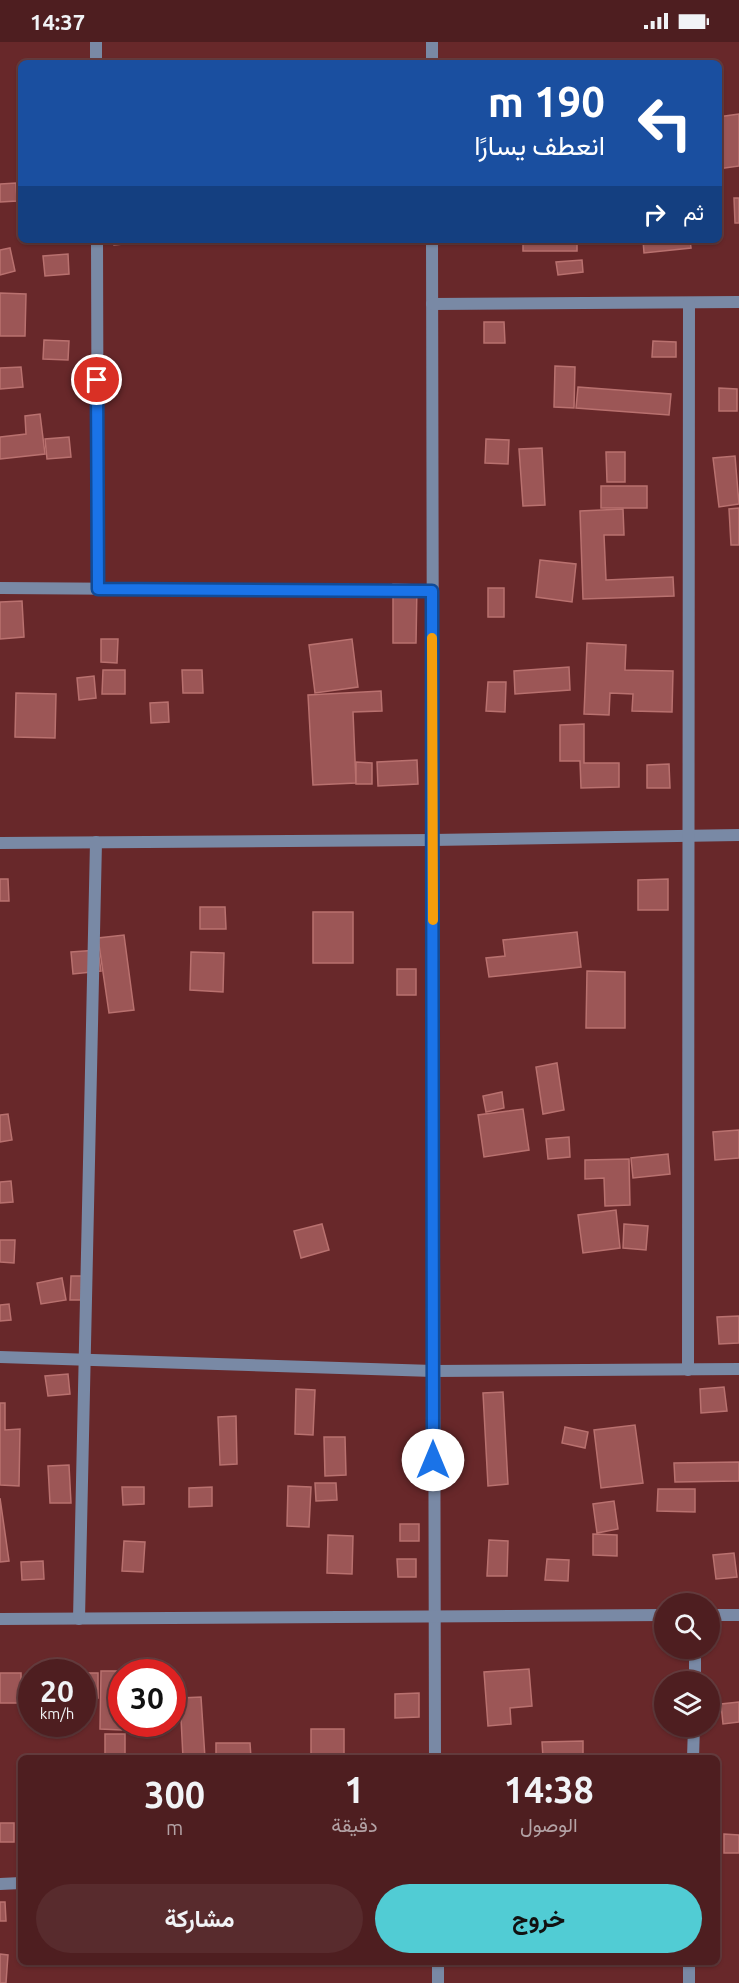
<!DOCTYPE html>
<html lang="ar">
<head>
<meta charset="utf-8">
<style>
  :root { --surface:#4e1e20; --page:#582b2d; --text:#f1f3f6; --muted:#b3a2a5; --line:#653c3e; --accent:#51ccd4 }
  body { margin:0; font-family:Ubuntu,Vazirmatn,sans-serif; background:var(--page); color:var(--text); direction:rtl; height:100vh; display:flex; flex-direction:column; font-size:22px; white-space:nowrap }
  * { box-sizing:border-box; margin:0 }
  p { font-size:20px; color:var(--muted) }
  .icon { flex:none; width:33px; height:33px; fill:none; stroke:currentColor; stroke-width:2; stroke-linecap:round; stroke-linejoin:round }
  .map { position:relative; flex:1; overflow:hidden; direction:ltr }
  .side { position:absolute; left:18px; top:1713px; width:702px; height:210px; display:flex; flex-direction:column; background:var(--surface); border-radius:9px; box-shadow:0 2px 4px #0004,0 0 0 2px var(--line); direction:rtl }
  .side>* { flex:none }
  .top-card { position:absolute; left:18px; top:18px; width:704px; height:183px; border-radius:9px; box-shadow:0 2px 4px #0004,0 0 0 2px var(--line); direction:rtl; background:#1a4fa0; color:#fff; overflow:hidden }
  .buttons { position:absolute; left:654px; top:1551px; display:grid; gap:12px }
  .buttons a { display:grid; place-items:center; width:66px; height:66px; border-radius:50%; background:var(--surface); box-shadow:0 2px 4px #0004,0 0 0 2px var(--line); font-size:30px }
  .speed { position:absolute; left:18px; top:1617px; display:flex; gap:12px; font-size:30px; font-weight:700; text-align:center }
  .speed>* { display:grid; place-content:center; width:78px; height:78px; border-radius:50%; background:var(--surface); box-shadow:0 2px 4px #0004,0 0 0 2px var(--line); line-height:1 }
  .speed small { font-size:15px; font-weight:400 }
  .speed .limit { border:9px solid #d22; background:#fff; color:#111 }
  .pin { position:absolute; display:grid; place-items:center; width:51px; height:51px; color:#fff; margin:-26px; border:3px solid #fff; border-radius:50%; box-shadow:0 2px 6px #0007 }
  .me { position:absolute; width:66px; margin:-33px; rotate:0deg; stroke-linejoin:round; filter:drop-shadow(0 0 4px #0008) }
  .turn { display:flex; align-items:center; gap:21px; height:126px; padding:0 18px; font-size:27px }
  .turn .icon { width:78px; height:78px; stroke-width:2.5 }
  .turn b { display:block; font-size:42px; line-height:51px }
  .then { display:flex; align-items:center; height:57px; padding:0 18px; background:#0003; gap:12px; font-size:22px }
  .eta { display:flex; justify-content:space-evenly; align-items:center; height:102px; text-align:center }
  .eta b { font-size:36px; font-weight:700; line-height:42px }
  .action { display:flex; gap:12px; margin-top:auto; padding:12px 18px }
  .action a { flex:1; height:69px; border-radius:36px; background:var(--accent); color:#111; font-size:24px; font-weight:700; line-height:69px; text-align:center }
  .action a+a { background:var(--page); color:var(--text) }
  .status { display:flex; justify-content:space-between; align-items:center; height:42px; padding:0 30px; background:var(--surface); direction:ltr }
  .status svg { height:16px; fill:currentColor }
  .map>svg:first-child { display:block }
  .building { fill:#9c5656; stroke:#b9716f; stroke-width:1.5 }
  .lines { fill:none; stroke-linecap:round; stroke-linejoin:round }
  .minor { stroke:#7989a5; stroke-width:12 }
  .route-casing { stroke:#114b97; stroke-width:15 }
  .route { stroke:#1a73e8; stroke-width:10 }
  .slow { stroke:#f59e0b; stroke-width:10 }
</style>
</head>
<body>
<div class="status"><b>14:37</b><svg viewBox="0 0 49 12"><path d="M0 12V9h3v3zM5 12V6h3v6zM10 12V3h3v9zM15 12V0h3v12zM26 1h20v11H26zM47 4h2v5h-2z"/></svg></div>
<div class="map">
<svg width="739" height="1941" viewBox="0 0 739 1941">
  <rect width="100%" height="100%" fill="#68282a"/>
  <g class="building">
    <polygon points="739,72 739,124 718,127 718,75"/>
    <polygon points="16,141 17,159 0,160 0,142"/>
    <polygon points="734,156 739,156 739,181 735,181"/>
    <polygon points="113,198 164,198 114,203"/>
    <rect x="523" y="198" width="54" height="11"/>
    <polygon points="643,198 690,198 691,206 644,211"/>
    <polygon points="10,206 15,229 0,233 0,208"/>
    <polygon points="68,212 69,232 45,234 43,214"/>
    <polygon points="582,218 583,230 558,233 556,220"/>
    <polygon points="0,251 26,252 25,294 0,294"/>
    <polygon points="484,280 504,280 505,301 484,301"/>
    <polygon points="44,298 69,299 68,318 43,317"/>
    <polygon points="653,299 676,300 676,315 652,315"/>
    <polygon points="555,324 575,325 574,366 554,365"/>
    <polygon points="21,325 23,345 0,347 0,326"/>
    <polygon points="578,345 671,352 669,373 576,366"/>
    <polygon points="719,346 737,347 737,369 719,369"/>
    <polygon points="40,372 45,412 0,417 0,395 26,392 25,374"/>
    <polygon points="69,395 71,415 47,417 45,397"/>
    <polygon points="486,397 509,398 508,422 485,421"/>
    <polygon points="542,406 545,463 523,464 519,407"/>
    <polygon points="606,410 625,410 625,440 607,440"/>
    <polygon points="735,414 739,462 719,465 713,416"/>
    <rect x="601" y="444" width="46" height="22"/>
    <polygon points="739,466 739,503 731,503 729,467"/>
    <polygon points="623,467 624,493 604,493 606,538 673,535 674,554 583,557 580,469"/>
    <polygon points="540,518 576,522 572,560 536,555"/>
    <polygon points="393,542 417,543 416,601 393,601"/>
    <rect x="488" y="546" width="16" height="29"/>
    <polygon points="22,559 24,595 0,597 0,560"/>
    <polygon points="101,597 118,597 117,621 101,620"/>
    <polygon points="352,597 358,645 315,651 309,603"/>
    <polygon points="587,601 626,603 625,628 673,629 672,670 632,669 633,652 610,651 609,673 584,672"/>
    <polygon points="569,625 570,648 515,652 514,629"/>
    <polygon points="103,628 125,628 125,652 102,652"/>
    <polygon points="182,628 202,628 203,651 183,651"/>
    <polygon points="94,634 96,656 79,658 77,636"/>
    <polygon points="488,640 506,640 505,670 486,669"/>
    <polygon points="381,649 382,669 353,670 356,741 313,743 308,653"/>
    <polygon points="16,651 56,652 55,696 15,695"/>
    <polygon points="168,660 169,680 151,681 150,661"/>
    <polygon points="584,682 584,721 619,721 619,745 581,746 580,719 560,719 560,683"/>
    <polygon points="417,718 418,742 378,744 377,720"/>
    <polygon points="356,720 372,721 372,742 356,742"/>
    <polygon points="669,722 670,746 647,746 647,723"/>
    <polygon points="0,837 8,837 9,859 0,859"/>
    <polygon points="668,837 668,868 638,868 638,838"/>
    <polygon points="200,865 225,865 226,887 200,887"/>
    <rect x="313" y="870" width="40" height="51"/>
    <polygon points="577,890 581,925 489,935 486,916 505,914 503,898"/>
    <polygon points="124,893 134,968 109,971 98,896"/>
    <polygon points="98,908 101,929 73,932 71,910"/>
    <polygon points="191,910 224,911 223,950 190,948"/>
    <rect x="397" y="927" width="19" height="26"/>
    <polygon points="587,929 625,930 625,986 586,986"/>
    <polygon points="557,1021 564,1068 543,1072 536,1025"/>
    <polygon points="502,1050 504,1066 486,1070 483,1054"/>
    <polygon points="523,1067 529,1108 484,1115 478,1073"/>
    <polygon points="8,1072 12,1098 0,1100 0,1073"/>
    <polygon points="739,1088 739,1116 715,1118 713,1090"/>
    <polygon points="569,1095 570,1115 548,1117 546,1097"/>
    <polygon points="668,1112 670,1132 633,1136 631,1116"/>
    <polygon points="629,1117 630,1163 605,1164 604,1136 585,1137 585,1118"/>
    <polygon points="11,1139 13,1160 0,1161 0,1140"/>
    <polygon points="616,1168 620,1206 583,1211 578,1173"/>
    <polygon points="322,1182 329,1208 301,1216 294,1189"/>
    <polygon points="624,1182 648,1184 646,1208 623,1206"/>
    <polygon points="0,1198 15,1198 14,1221 0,1220"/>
    <polygon points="71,1234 86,1234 86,1258 70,1258"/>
    <polygon points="62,1236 66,1258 41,1262 37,1241"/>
    <polygon points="9,1262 11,1278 0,1279 0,1263"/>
    <polygon points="739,1274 739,1301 719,1302 717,1275"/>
    <polygon points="68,1332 70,1352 48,1354 45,1334"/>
    <polygon points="724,1345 727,1369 701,1371 700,1347"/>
    <polygon points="296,1347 315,1348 313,1393 295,1392"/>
    <polygon points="503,1350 508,1442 488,1444 483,1351"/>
    <polygon points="0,1361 5,1361 5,1388 20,1387 19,1444 0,1443"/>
    <polygon points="236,1374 237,1422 220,1423 218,1375"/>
    <polygon points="635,1383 643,1441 601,1446 594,1388"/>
    <polygon points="565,1385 588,1390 585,1406 562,1401"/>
    <polygon points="324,1395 345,1395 346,1433 325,1434"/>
    <polygon points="739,1420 739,1439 675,1440 674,1421"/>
    <polygon points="69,1423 71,1461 50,1461 48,1424"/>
    <polygon points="315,1441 336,1441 337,1458 316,1459"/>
    <polygon points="288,1444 311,1445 309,1485 287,1484"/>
    <polygon points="122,1445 144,1445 144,1462 123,1463"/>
    <polygon points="212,1445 212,1464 189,1465 189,1446"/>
    <polygon points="658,1447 695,1447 695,1470 657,1469"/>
    <polygon points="0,1456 9,1519 0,1520"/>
    <polygon points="614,1459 618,1487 597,1491 593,1462"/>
    <rect x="400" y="1482" width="19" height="17"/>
    <polygon points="593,1492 617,1493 617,1514 593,1513"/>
    <polygon points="328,1493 353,1494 352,1532 327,1531"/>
    <polygon points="489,1498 508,1499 507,1534 487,1534"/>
    <polygon points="124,1499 145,1500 143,1530 122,1529"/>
    <polygon points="734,1511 737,1535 716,1537 713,1513"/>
    <polygon points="397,1517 416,1517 416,1535 398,1535"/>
    <polygon points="547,1517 569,1518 568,1539 545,1538"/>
    <polygon points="43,1519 44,1537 22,1538 21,1520"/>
    <polygon points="529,1627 532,1664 510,1666 511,1682 488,1684 484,1630"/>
    <polygon points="101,1629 123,1629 122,1688 100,1687"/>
    <rect x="0" y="1631" width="21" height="30"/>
    <rect x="82" y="1631" width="16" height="25"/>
    <polygon points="419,1651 419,1675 395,1676 395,1652"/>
    <polygon points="201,1655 205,1716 183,1716 180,1656"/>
    <polygon points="739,1660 739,1680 723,1682 721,1662"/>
    <rect x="311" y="1687" width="33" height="29"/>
    <rect x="105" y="1692" width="20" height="22"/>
    <polygon points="583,1699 583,1716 543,1716 542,1700"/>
    <polygon points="216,1701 250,1701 251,1716 216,1716"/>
    <rect x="0" y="1781" width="14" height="19"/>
    <polygon points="724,1792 739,1793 739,1811 724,1811"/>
    <polygon points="0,1860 5,1860 6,1879 0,1879"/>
    <polygon points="0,1912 8,1913 6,1941 0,1941"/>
  </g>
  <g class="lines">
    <g class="minor">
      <polyline points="96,0 96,21"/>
      <polyline points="432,0 432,21"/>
      <polyline points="97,198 98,547"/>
      <polyline points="432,198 435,1716"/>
      <polyline points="432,262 739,260"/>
      <polyline points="0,546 433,549"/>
      <polyline points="0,801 432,798 739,793"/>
      <polyline points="0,1315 433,1329 739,1327"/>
      <polyline points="688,1328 689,261"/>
      <polyline points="710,1573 739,1573"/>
      <polyline points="0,1577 664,1573"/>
      <polyline points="79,1577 96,800"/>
      <polyline points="695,1640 695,1606"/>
      <polyline points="693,1716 694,1684"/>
      <polyline points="0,1842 21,1841"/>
      <polyline points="438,1920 438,1941"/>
      <polyline points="689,1941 689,1920"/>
    </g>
  </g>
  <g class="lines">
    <defs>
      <polyline id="route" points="97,338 98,547 432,549 433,1418"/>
    </defs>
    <use href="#route" class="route-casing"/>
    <use href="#route" class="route"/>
    <polyline class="slow" points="432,596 433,878"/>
  </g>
</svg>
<div class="buttons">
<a><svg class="icon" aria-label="search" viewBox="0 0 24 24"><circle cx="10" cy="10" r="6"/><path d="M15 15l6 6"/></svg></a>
<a><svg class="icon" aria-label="layers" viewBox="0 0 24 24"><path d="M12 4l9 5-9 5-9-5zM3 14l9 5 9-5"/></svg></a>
</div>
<div class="speed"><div>20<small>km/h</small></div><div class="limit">30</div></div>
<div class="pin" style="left:97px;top:338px;background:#d93025"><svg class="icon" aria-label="arrive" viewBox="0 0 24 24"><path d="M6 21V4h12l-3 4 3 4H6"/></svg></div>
<svg class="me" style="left:433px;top:1418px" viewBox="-20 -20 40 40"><circle r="19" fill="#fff"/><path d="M0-13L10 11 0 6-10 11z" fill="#1a73e8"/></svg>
<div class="top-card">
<div class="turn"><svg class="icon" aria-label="left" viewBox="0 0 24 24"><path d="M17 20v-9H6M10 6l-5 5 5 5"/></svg><div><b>190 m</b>انعطف يسارًا</div></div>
<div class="then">ثم<svg class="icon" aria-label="right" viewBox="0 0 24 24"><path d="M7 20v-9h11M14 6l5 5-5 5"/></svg></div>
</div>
<section class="side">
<div class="eta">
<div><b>14:38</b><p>الوصول</p></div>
<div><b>1</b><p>دقيقة</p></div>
<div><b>300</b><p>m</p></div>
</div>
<div class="action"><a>خروج</a><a>مشاركة</a></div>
</section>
</div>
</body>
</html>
